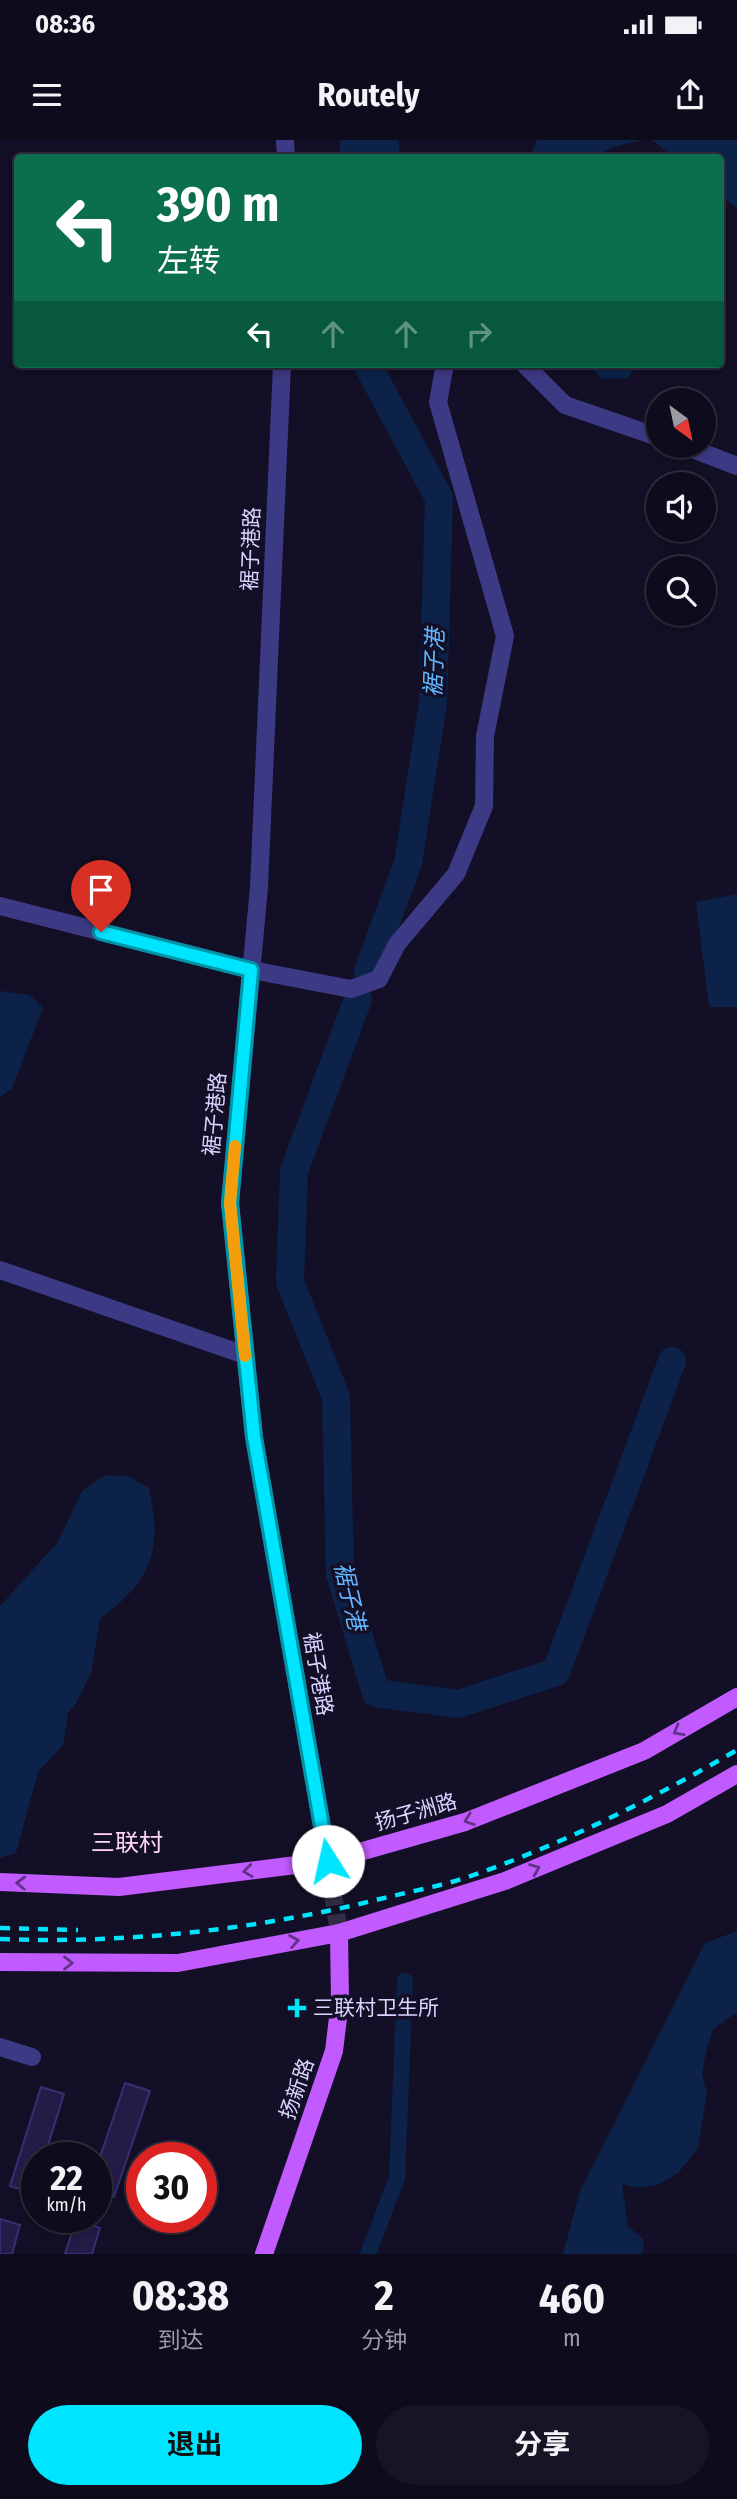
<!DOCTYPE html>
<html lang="zh">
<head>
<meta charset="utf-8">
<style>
  :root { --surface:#0e0b1c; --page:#171425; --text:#f1f3f6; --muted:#9b9ba3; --line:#2e2b3b; --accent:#00e5ff }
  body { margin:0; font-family:"Fira Sans Condensed","Noto Sans SC",sans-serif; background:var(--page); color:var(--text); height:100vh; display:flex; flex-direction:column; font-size:26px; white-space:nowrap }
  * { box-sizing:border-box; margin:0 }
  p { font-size:23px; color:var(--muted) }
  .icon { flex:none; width:38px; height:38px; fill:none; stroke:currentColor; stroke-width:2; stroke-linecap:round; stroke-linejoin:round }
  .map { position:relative; height:2114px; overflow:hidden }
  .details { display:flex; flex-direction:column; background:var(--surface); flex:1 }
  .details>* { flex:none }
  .banner { position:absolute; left:14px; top:14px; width:710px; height:214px; border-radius:7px; box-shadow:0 4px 10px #0003,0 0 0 2px var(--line); background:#0b6e4f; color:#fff; overflow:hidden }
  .needle { width:46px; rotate:147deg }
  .tools { position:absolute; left:646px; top:248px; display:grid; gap:14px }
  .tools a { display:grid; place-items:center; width:70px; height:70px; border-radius:50%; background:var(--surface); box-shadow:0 4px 10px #0003,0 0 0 2px var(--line); font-size:35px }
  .speed { position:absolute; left:21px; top:2002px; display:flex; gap:14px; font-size:35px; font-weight:700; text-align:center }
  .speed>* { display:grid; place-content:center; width:91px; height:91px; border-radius:50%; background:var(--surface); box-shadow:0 4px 10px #0003,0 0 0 2px var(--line); line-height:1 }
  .speed small { font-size:18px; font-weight:400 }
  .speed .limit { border:10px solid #d22; background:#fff; color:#111 }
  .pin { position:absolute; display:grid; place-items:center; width:60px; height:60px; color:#fff; margin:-72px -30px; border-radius:50% 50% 50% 0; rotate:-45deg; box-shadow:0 0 7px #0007 }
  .pin .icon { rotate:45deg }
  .me { position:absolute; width:77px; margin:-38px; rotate:350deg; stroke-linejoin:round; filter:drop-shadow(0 0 5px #0008) }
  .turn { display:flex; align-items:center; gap:24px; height:147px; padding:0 28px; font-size:32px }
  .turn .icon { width:91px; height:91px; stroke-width:2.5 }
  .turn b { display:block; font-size:49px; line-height:60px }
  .lanes { display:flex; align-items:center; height:66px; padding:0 28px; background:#0003; justify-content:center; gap:35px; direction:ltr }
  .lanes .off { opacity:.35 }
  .eta { display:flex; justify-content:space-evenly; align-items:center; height:119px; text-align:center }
  .eta b { font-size:42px; font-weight:700; line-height:49px }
  .primary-button { display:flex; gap:14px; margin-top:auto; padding:14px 28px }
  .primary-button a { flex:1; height:80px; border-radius:42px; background:var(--accent); color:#111; font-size:28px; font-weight:700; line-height:80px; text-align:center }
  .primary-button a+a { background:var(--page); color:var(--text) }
  .status { display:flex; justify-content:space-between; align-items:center; height:49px; padding:0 35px; background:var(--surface); direction:ltr }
  .status svg { height:19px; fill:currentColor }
  header { display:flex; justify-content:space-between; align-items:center; height:91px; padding:0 28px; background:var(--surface); font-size:32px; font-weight:700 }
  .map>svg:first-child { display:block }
  .water { fill:#0c2248 }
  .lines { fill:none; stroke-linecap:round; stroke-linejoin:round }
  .canal { stroke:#0c2248; stroke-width:16 }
  .river { stroke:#0c2248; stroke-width:28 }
  .building { fill:#241b47; stroke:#3b2d73; stroke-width:2 }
  .major-tunnel { stroke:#312d47; stroke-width:18; stroke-dasharray:18 9; stroke-linecap:butt }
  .minor { stroke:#3d3a85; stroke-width:18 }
  .major { stroke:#c25bff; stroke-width:18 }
  .rail { stroke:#00e5ff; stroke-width:4.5; stroke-dasharray:10 9; stroke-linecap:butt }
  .oneway { stroke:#623188 }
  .route-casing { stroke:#0095a6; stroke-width:18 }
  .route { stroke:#00e5ff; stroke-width:12 }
  .slow { stroke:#f59e0b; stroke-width:12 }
  .poi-dot { fill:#00e5ff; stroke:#130f26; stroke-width:2.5 }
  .labels { text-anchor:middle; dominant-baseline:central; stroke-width:7; stroke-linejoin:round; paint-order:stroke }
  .street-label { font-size:21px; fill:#d9d4ff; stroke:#130f26 }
  .poi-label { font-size:21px; fill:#d9d4ff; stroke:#130f26; text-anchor:start }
  .water-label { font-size:23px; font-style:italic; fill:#62b6ff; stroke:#130f26 }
  .quarter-label { font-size:24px; fill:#ffd6f0; stroke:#130f26 }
</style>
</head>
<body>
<div class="status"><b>08:36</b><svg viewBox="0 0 49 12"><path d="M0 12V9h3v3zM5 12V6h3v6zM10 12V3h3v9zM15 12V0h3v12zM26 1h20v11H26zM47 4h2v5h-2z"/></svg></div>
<header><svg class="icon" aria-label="menu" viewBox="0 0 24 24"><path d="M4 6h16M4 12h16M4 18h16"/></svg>Routely<svg class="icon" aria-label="share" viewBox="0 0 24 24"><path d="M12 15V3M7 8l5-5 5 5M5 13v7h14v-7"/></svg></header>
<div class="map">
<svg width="737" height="2114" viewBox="0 0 737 2114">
  <rect width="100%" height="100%" fill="#130f26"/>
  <g class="water">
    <rect x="340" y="0" width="59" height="17"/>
    <polygon points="537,0 643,0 613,7 596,17 530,17"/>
    <polygon points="652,0 737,0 737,68 721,56 721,18 673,17"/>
    <polygon points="589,224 638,224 628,238 602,239"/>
    <polygon points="737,754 737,867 709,867 696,762"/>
    <polygon points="0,851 30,855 43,868 12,948 0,957"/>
    <path d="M105 1335 128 1336 149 1348C163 1411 151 1441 100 1479L91 1533 75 1565 68 1573 63 1605 38 1632 16 1713 0 1718V1466L58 1402 82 1351Z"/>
    <polygon points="737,1791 737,1872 713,1889 706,1912 702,1934 707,1953 698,2008 679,2032 660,2044 639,2048 622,2044 628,2086 644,2100 642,2114 563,2114 580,2051 705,1803"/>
  </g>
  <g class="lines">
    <polyline class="canal" points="368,2114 397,2038 405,1841"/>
    <g class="river">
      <polyline points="367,224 439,358 433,563 408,723 368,831"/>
      <polyline points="358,859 294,1031 290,1142 336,1257 340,1434 376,1553 458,1564 556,1532 672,1221"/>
    </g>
  </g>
  <g class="building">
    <polygon points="125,1943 150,1951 114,2057 96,2051 96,2029"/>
    <polygon points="41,1947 64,1954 44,2018 37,2018 37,2041 33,2053 10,2046"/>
    <polygon points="0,2079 20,2085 12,2114 0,2114"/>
    <polygon points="76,2080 100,2088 92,2114 65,2114"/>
  </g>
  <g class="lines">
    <polyline class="major-tunnel" points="328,1721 339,1793"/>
    <g class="minor">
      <polyline points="285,0 286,18"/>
      <polyline points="282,224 259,747 230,1063 254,1298 328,1721"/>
      <polyline points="524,224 565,265 658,297"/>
      <polyline points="685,306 737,326"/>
      <polyline points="0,766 252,830 351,849 379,839 397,804 456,734 484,666 485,596 505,496 438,262 445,224"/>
      <polyline points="0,1130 245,1215"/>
      <polyline points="0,1907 32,1917"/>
    </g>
    <g class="major">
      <polyline points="0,1742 119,1747 328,1721 465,1682 644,1611 737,1557"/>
      <polyline points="0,1822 178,1823 339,1793 505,1741 667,1674 737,1634"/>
      <polyline points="264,2114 334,1911 340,1861 339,1793"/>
    </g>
    <g class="rail">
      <polyline points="0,1788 78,1790"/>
      <path d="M0 1799C130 1804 262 1789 388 1757 413 1751 440 1746 465 1738 561 1705 649 1661 737 1610"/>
    </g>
  </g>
  <defs><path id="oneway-chevron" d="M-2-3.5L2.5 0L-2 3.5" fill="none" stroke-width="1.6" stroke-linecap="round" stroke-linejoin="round" transform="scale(1.75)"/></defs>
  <g class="oneway">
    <use href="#oneway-chevron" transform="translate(678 1591) rotate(150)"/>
    <use href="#oneway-chevron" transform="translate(469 1680) rotate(160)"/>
    <use href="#oneway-chevron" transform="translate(535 1729) rotate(-22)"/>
    <use href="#oneway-chevron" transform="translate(248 1731) rotate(173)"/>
    <use href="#oneway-chevron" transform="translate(21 1743) rotate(-178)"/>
    <use href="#oneway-chevron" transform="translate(294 1801) rotate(-10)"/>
    <use href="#oneway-chevron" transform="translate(68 1823)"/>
  </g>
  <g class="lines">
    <defs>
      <polyline id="route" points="101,792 251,830 230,1063 254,1297 328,1721"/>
    </defs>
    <use href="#route" class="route-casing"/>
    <use href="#route" class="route"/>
    <polyline class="slow" points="235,1006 230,1063 245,1216"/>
  </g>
  <path class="poi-dot" d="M293.5 1857.5h7v7h7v7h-7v7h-7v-7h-7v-7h7z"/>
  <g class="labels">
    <g class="street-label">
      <text transform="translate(251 409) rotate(-88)">裾子港路</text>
      <text transform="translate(215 974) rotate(-85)">裾子港路</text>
      <text transform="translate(318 1534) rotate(80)">裾子港路</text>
      <text transform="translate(416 1672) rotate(-16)">扬子洲路</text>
      <text transform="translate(297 1949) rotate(-71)">扬新路</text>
    </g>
    <g class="poi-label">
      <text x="313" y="1868">三联村卫生所</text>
    </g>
    <g class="water-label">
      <text transform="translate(434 523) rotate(-88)">裾子港</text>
      <text transform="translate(350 1456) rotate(77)">裾子港</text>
    </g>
    <g class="quarter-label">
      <text x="127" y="1703">三联村</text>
    </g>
  </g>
</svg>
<div class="tools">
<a><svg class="needle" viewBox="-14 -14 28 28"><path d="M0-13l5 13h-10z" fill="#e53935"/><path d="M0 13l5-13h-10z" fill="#9b9ba3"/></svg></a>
<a><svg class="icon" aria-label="sound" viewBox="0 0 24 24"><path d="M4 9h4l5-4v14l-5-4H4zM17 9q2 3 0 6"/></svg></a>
<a><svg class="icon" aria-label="search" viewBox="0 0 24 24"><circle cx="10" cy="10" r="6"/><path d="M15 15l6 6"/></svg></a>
</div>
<div class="speed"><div>22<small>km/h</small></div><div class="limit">30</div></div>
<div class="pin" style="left:101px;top:792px;background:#d93025"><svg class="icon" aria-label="arrive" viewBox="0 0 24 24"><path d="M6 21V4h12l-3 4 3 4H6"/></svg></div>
<svg class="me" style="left:328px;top:1721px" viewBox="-20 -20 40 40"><circle r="19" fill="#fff"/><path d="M0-13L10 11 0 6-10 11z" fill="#00e5ff"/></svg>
<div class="banner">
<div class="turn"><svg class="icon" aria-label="left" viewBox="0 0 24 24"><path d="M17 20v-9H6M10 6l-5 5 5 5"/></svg><div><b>390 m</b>左转</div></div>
<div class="lanes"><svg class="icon" aria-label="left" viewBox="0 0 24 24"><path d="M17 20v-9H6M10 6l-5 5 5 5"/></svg><svg class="icon off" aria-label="ahead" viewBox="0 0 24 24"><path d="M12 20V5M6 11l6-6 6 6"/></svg><svg class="icon off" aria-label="ahead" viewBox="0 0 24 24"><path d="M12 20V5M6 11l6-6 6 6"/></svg><svg class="icon off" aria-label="right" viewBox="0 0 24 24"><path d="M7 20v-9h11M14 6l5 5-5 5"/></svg></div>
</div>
</div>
<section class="details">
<div class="eta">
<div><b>08:38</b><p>到达</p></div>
<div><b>2</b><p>分钟</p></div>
<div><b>460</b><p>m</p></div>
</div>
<div class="primary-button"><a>退出</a><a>分享</a></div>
</section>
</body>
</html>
